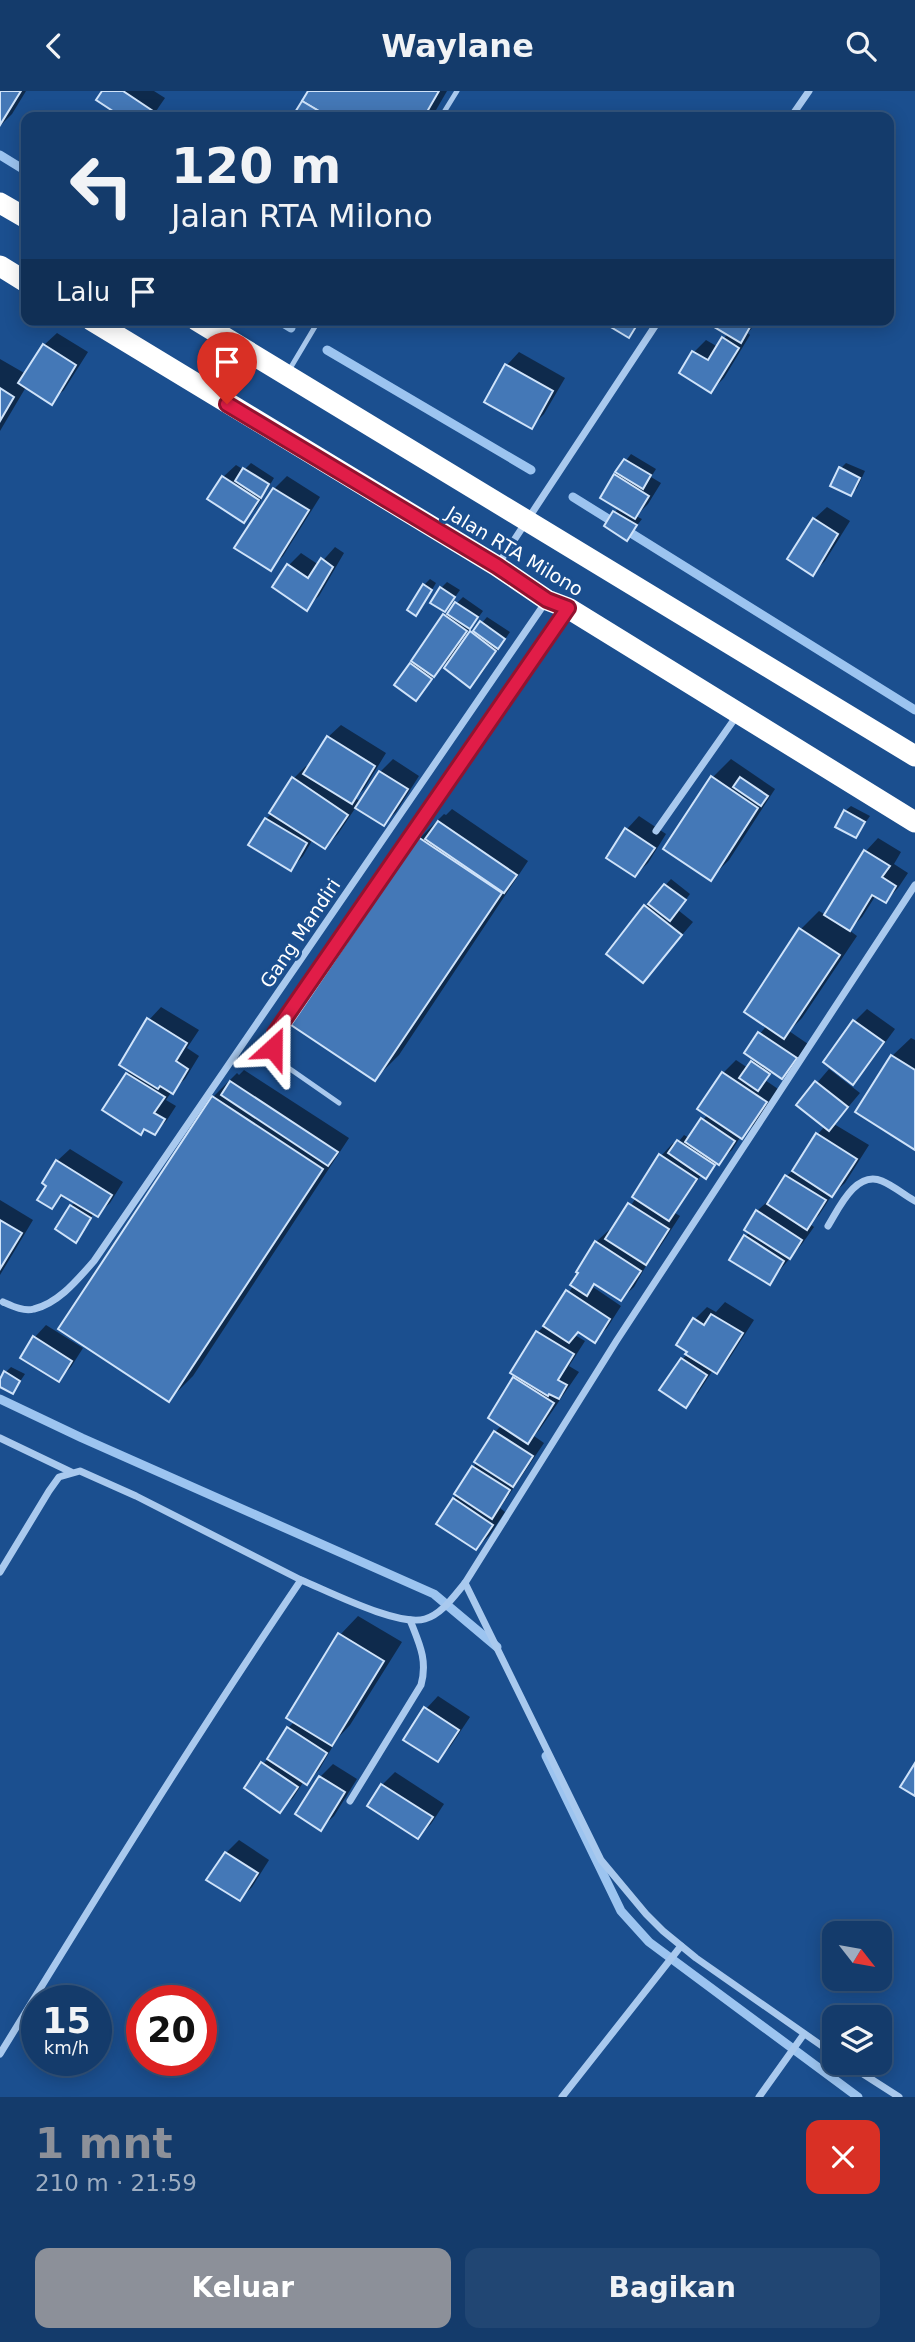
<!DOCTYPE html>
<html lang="id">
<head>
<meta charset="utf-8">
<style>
  :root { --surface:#143b6b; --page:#214673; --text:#f1f3f6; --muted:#9dadc1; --line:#33557e; --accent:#8c9099 }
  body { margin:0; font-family:"DejaVu Sans",sans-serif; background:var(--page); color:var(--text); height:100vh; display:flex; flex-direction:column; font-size:26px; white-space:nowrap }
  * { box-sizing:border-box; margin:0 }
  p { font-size:23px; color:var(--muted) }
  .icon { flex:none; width:38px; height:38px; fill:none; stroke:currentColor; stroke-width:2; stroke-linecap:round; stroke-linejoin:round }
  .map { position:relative; height:2006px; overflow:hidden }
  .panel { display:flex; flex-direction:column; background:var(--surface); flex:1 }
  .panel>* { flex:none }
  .guide { position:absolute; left:21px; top:21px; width:873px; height:214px; border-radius:14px; box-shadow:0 4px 18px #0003,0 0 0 2px var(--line); background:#143b6b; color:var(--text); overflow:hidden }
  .needle { width:46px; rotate:121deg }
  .controls { position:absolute; left:822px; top:1830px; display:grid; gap:14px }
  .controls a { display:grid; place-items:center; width:70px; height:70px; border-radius:14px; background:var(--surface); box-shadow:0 4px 18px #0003,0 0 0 2px var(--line); font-size:35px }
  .speed { position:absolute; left:21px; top:1894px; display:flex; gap:14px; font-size:35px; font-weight:700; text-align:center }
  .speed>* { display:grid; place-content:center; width:91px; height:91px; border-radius:50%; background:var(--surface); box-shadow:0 4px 18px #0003,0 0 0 2px var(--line); line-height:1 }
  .speed small { font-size:18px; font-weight:400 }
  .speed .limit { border:10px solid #d22; background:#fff; color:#111 }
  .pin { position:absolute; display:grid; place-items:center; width:60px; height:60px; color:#fff; margin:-72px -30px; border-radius:50% 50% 50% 0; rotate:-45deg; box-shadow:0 0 7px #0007 }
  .pin .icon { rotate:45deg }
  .me { position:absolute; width:77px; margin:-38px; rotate:24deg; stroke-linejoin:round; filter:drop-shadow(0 0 5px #0008) }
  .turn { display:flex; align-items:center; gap:24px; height:147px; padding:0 35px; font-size:32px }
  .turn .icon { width:91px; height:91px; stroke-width:2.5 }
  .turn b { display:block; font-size:49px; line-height:60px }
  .then { display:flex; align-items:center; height:66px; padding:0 35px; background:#0003; gap:14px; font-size:26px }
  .round { display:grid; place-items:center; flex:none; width:74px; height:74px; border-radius:14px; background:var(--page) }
  .summary { display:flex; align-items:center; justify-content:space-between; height:119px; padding:0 35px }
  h1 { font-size:42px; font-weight:700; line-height:52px; color:var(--accent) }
  .button { display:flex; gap:14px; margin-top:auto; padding:14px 35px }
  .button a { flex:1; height:80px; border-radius:14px; background:var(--accent); color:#fff; font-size:28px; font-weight:700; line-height:80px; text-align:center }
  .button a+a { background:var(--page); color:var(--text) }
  header { display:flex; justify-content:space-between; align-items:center; height:91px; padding:0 35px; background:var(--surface); font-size:32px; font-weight:700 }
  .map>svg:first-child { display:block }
  .shadow { fill:#0007 }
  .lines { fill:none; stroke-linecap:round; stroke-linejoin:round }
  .stream { stroke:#9cc4f0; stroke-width:9 }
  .building { fill:#4478b7; stroke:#cfe3fa; stroke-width:2 }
  .lane { stroke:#a9c9ee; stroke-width:5 }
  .street { stroke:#a9c9ee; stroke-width:7 }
  .highway { stroke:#fff; stroke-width:21 }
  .route-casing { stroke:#92132f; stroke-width:18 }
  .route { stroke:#e11d48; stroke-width:12 }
  .labels { text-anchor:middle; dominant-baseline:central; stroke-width:6; stroke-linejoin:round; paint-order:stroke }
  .street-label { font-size:19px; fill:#fff; stroke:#1b4f8f }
</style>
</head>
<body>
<header><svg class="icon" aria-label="back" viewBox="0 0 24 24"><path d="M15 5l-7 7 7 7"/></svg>Waylane<svg class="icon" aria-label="search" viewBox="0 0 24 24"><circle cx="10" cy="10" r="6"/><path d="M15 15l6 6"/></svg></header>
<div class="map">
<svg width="915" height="2006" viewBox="0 0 915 2006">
  <rect width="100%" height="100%" fill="#1b4f8f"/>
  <g class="shadow">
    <polygon points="0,0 26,0 12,23 0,35"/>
    <polygon points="104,0 154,0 165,7 152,26 126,26 99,9"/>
    <polygon points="310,0 447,0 432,26 295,26"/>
    <polygon points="68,22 75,26 64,26"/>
    <polygon points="709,229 758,229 748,242 750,244 724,287 711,300 694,261 706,249 718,256 728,242"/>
    <polygon points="57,242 88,261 64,299 51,311 26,296 0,340 0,268 26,283 44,254"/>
    <polygon points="519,261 565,287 544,323 531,336 486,310 507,274"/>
    <polygon points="631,363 656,378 651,386 661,392 648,413 636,425 642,428 627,447 606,434 619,416 615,384"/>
    <polygon points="251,372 274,387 256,417 244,430 223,386 236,374 244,379"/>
    <polygon points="846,372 865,380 857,397 851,403 841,377"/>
    <polygon points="287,385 320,406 283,465 270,478 274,398"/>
    <polygon points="827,416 850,430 825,470 813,482 814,428"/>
    <polygon points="335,456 344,462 319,505 306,517 274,496 289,474 301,462 319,474"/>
    <polygon points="430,488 436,492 421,517 424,494"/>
    <polygon points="447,491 460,499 450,513 441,497"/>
    <polygon points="463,506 483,520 459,553 462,555 487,526 510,541 482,582 470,594 452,566 436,581 422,602 411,573 445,524"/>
    <polygon points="341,634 386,662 364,698 355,707 361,711 380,681 393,668 419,685 396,721 384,733 356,716 338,743 325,756 313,748 303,765 291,778 266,728 272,722 294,687 306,675 309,677 328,646"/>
    <polygon points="731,668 775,698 729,769 711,787 712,687"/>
    <polygon points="851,715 870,725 856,745 845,720"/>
    <polygon points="452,718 528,770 399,964 375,988 294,933 420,747 444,723 446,724"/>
    <polygon points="639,725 666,743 648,772 635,784 608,766 627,738"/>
    <polygon points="878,747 901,761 894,773 908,782 898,797 886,810 876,804 862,826 849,839 857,845 802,927 789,940 808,953 795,973 782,986 772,979 765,989 778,998 754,1034 741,1045 732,1059 719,1071 717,1070 711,1079 702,1083 675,1122 680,1125 658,1159 651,1166 634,1196 621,1208 596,1192 593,1196 621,1215 607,1237 594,1250 579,1240 575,1244 585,1250 569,1275 579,1281 540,1338 534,1345 544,1352 500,1417 505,1421 489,1445 476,1457 454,1408 495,1341 502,1334 515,1287 538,1241 547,1232 574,1194 596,1151 609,1139 612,1141 636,1107 661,1065 673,1052 676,1054 684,1044 689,1047 708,1023 723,982 736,969 748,977 755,968 746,961 767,934 801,838 819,820 826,824 866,760"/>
    <polygon points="671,788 690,803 678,819 693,831 643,890 645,816"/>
    <polygon points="161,916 199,939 187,957 199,965 185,988 172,1000 166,1009 176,1015 167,1029 155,1042 146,1037 140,1042 127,983 131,979 149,929"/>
    <polygon points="867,918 895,938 865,979 853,991 825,971 855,930"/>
    <polygon points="911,947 915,949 915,1057 892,965"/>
    <polygon points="829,978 860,1002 834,1033 869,1054 845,1092 832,1104 819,1124 810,1133 814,1136 802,1153 769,1192 745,1146 750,1141 757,1120 770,1108 771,1109 787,1085 798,1074 818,1043 825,1035 798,1014"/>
    <polygon points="244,979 349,1047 193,1285 169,1309 213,1006 237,982 239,984"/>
    <polygon points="70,1058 123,1091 110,1112 97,1124 94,1122 76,1149 71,1115 75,1111 64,1104 52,1116 49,1094 57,1070"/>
    <polygon points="0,1109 33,1129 0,1184"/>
    <polygon points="725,1211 754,1229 729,1268 717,1281 713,1279 698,1302 685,1314 682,1268 687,1264 695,1228 707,1216 716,1221"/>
    <polygon points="46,1234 83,1257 71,1276 58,1289 34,1247"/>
    <polygon points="11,1276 25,1283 13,1301 0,1294 5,1282"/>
    <polygon points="358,1525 402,1551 350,1634 337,1648 319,1679 307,1691 304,1690 293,1707 280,1719 263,1673 272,1664 288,1637 295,1630 340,1544"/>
    <polygon points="438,1605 470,1626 450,1656 437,1669 426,1618"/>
    <polygon points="333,1673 357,1688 334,1725 321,1737 320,1686"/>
    <polygon points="395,1681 444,1713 431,1733 418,1746 382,1694"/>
    <polygon points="239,1749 269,1769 252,1796 240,1808 226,1762"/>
  </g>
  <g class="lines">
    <g class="stream">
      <polyline points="0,64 26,80"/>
      <polyline points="278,229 291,237"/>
      <polyline points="327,259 531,379"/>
      <polyline points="573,406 915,619"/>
      <polyline points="0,1308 82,1347 434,1503 497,1556"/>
      <polyline points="546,1665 621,1820 649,1851 858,2006"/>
    </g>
  </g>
  <g class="building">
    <polygon points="0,0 21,0 0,34"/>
    <polygon points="102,0 123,0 153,20 149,26 122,26 96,9"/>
    <polygon points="308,0 439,0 424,26 329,26 302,10"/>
    <polygon points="302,10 329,26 292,26"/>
    <polygon points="599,229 640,229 629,247"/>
    <polygon points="707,229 754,229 741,252 706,231"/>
    <polygon points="722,246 739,257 711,302 679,282 692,260 708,269"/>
    <polygon points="43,253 76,274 52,314 18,292"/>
    <polygon points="505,273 553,300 532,338 484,311"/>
    <polygon points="0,297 14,306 0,330"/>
    <polygon points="624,368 651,384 643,398 615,381"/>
    <polygon points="839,376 860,387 851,405 830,395"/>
    <polygon points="243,377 269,393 261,407 235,390"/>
    <polygon points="614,383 649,405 635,428 600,407"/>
    <polygon points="222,385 259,409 244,432 207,408"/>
    <polygon points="273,397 309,419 271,480 234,457"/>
    <polygon points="613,420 637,434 627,450 604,435"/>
    <polygon points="813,427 838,443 813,485 787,468"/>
    <polygon points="321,467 333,476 307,520 272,496 287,473 308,487"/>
    <polygon points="423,493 432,499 416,525 407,519"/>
    <polygon points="440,496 455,506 445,521 430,512"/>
    <polygon points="455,511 478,526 470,538 447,523"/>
    <polygon points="443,523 467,540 434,586 411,570"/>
    <polygon points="480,530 505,548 498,558 473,540"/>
    <polygon points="470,540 496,560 470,597 444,577"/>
    <polygon points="410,572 432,588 416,610 394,594"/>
    <polygon points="327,645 375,675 352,713 303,683"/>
    <polygon points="379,680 408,698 384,735 355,717"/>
    <polygon points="711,685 758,717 711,790 663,758"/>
    <polygon points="292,686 348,724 325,758 269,722"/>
    <polygon points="740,686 768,705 761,715 733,696"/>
    <polygon points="844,719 865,731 856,747 835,736"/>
    <polygon points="265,727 307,752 291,780 248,754"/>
    <polygon points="438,730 517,784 504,802 425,748"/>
    <polygon points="625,737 655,757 635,786 606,767"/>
    <polygon points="418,746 502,802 375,990 291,934"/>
    <polygon points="864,759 890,775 882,786 896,795 886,812 872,804 850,840 824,824"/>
    <polygon points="664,793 686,809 670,830 648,813"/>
    <polygon points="644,814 682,844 643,892 606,863"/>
    <polygon points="799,837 840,864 784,948 744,921"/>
    <polygon points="147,927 187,952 176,970 188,978 173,1003 160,995 158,998 119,974"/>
    <polygon points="853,929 884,951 853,994 823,971"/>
    <polygon points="758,941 797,967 782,988 744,962"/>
    <polygon points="891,964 915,979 915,1059 855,1021"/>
    <polygon points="751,970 770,983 758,1000 739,987"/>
    <polygon points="722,981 767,1011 742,1048 697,1018"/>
    <polygon points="126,982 165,1006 154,1022 165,1028 155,1044 144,1038 141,1044 102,1019"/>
    <polygon points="230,990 338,1061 328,1075 221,1004"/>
    <polygon points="815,990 848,1016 829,1040 796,1014"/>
    <polygon points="212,1005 323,1078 169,1311 58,1238"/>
    <polygon points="701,1027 735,1050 719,1074 685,1051"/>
    <polygon points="816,1042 857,1068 832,1106 792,1080"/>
    <polygon points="677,1049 715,1074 706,1088 668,1062"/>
    <polygon points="659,1063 697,1088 669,1130 632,1106"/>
    <polygon points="56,1069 112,1104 98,1126 61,1104 52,1118 37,1109 46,1095 42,1092"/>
    <polygon points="785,1084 826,1109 807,1139 767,1113"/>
    <polygon points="628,1112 669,1138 646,1174 605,1148"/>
    <polygon points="70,1114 91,1127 76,1152 55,1138"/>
    <polygon points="756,1119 802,1149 790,1168 744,1139"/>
    <polygon points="0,1129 22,1142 0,1178"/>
    <polygon points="744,1144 784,1170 770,1194 729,1169"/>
    <polygon points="595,1150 641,1180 621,1210 594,1193 587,1205 570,1194 578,1182 576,1181"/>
    <polygon points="566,1199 610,1228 595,1252 578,1241 569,1252 543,1235"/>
    <polygon points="711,1223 743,1242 717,1283 685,1263 687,1261 676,1254 693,1227 704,1234"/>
    <polygon points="536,1240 574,1263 558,1289 567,1294 559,1308 549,1303 548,1305 510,1282"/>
    <polygon points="33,1245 72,1270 59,1291 20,1267"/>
    <polygon points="681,1267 707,1284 686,1317 659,1299"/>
    <polygon points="4,1280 20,1290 13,1303 0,1296 0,1288"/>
    <polygon points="513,1286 554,1312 528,1353 488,1327"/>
    <polygon points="494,1340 533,1365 513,1396 474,1371"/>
    <polygon points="472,1375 510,1399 492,1428 454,1403"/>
    <polygon points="453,1407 493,1434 476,1459 436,1433"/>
    <polygon points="338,1542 384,1570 332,1655 286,1627"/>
    <polygon points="424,1616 459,1639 438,1671 403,1649"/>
    <polygon points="287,1636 327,1662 307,1694 267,1668"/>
    <polygon points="261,1671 298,1696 280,1722 244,1697"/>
    <polygon points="915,1672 915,1705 900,1696"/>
    <polygon points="319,1685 345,1701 321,1740 295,1723"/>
    <polygon points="381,1693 433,1726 418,1748 367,1715"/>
    <polygon points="225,1761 258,1782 240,1810 206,1789"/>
  </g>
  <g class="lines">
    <g class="lane">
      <polyline points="441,26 457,0"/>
      <polyline points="288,281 319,229"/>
      <polyline points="339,1012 280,971 273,956 275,942 565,523"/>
    </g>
    <g class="street">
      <polyline points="791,26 809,0"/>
      <polyline points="499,472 659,229"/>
      <polyline points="656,740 738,623"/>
      <path d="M828 1135C839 1117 856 1079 882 1090 894 1095 904 1104 915 1110"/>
      <path d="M3 1211C12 1215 24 1221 34 1218 59 1212 78 1188 94 1170L545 512"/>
      <polyline points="0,1347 71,1381"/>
      <polyline points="0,1481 49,1400 59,1386 80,1380 136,1405 301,1489"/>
      <polyline points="465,1492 601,1769 646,1823 663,1840 696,1867 835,1964"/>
      <path d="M350 1710 421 1594C428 1569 419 1552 410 1529"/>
      <path d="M0 1963C98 1803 196 1644 301 1489 328 1500 398 1536 425 1528 442 1523 454 1505 465 1492L617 1249 915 794"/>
      <polyline points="846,1972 899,2006"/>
      <polyline points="562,2006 681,1855"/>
      <polyline points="759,2006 804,1943"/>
    </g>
    <g class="highway">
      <polyline points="0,112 26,127"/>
      <polyline points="0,175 26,191"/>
      <polyline points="91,229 497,475 547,509 568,517 915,731"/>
      <polyline points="196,229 915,665"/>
    </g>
  </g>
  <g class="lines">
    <defs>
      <polyline id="route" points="227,313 497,475 547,509 568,517 275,942 273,957"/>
    </defs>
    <use href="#route" class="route-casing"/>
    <use href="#route" class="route"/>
  </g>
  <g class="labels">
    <g class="street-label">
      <text transform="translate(515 460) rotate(31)">Jalan RTA Milono</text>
      <text transform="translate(300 842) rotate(-56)">Gang Mandiri</text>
    </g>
  </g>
</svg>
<div class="controls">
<a><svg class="needle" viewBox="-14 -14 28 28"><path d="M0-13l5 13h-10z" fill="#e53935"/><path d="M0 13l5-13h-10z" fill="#9dadc1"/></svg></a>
<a><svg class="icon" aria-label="layers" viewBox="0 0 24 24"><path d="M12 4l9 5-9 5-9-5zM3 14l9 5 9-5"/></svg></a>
</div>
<div class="speed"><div>15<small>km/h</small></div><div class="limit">20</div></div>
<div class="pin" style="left:227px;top:313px;background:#d93025"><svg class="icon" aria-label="arrive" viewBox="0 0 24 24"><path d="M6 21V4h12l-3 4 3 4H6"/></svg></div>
<svg class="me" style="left:273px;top:957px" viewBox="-20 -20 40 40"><path d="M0-17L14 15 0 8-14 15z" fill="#e11d48" stroke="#fff" stroke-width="4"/></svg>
<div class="guide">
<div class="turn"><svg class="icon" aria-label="left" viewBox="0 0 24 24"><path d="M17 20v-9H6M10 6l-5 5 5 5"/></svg><div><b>120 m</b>Jalan RTA Milono</div></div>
<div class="then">Lalu<svg class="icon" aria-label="arrive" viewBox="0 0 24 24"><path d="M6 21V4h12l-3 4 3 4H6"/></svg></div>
</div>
</div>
<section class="panel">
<div class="summary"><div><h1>1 mnt</h1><p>210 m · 21:59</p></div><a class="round" style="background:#d93025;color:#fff"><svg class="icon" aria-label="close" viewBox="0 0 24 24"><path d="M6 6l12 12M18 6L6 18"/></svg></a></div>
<div class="button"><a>Keluar</a><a>Bagikan</a></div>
</section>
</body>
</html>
